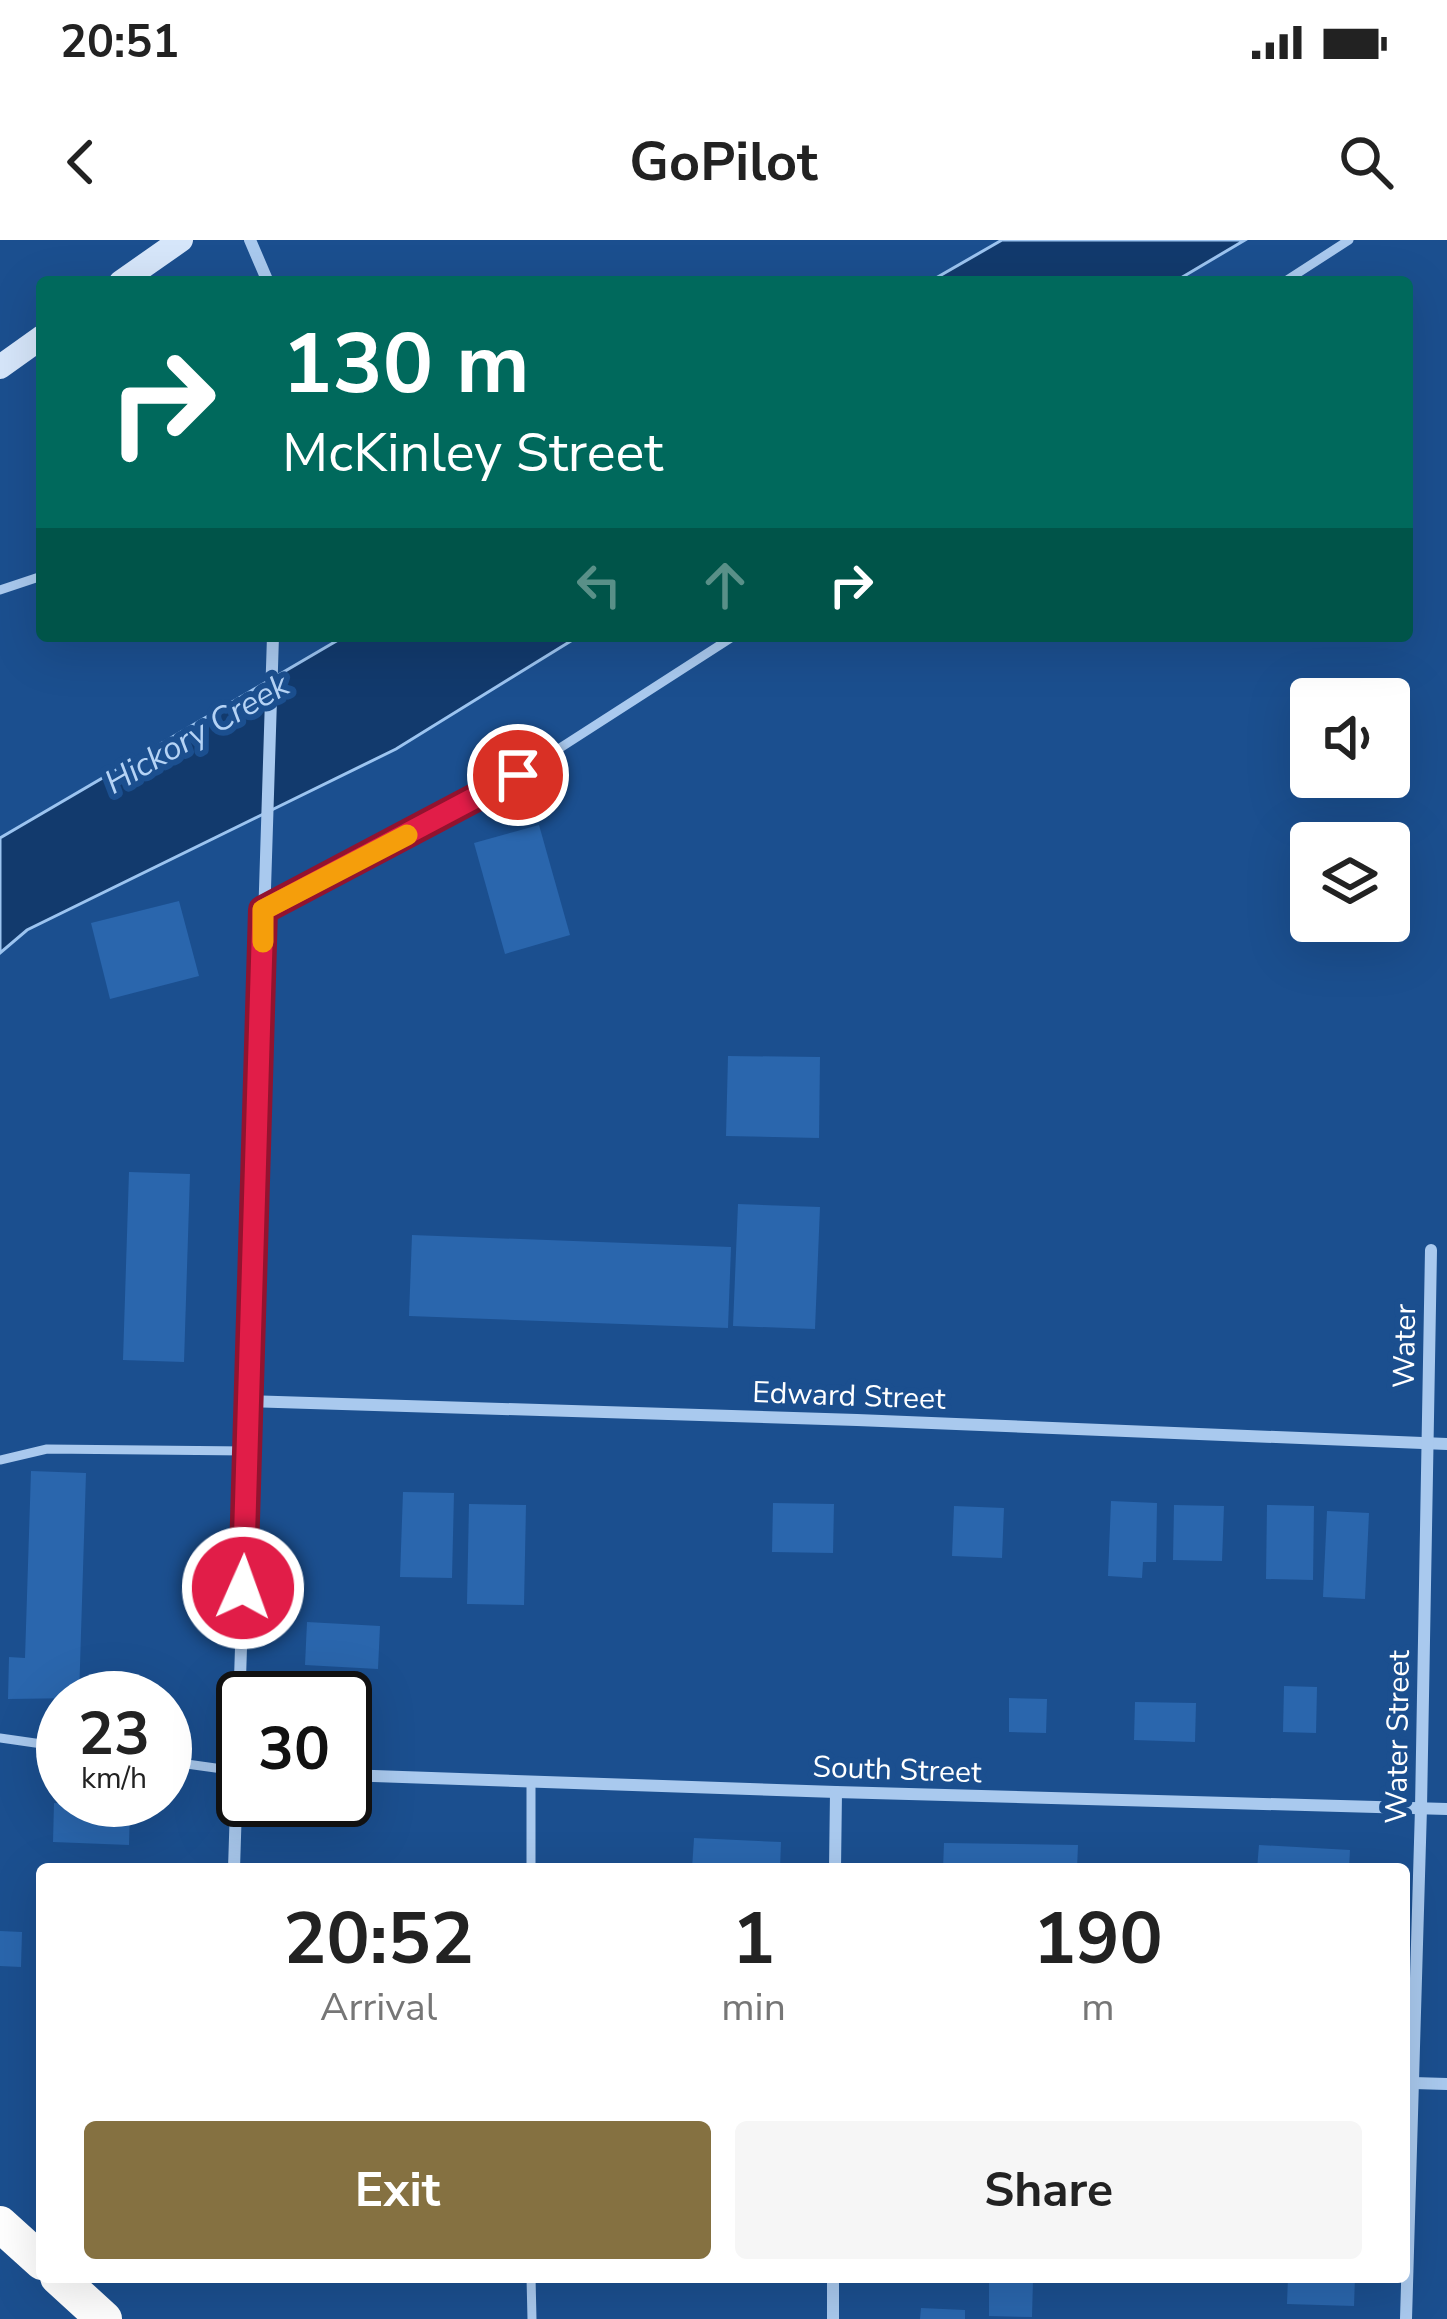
<!DOCTYPE html>
<html lang="en">
<head>
<meta charset="utf-8">
<style>
  :root { --surface:#fff; --page:#f6f6f6; --text:#222; --muted:#767676; --accent:#857141 }
  body { margin:0; font-family:"Nunito Sans",sans-serif; background:var(--page); color:var(--text); height:100vh; display:flex; flex-direction:column; font-size:45px; white-space:nowrap }
  * { box-sizing:border-box; margin:0 }
  p { font-size:39px; color:var(--muted) }
  .icon { flex:none; width:66px; height:66px; fill:none; stroke:currentColor; stroke-width:2; stroke-linecap:round; stroke-linejoin:round }
  .map { position:relative; flex:1; overflow:hidden }
  .side { position:absolute; left:36px; top:1623px; width:1374px; height:420px; display:flex; flex-direction:column; background:var(--surface); border-radius:12px; box-shadow:0 12px 48px #0002 }
  .side>* { flex:none }
  .top-card { position:absolute; left:36px; top:36px; width:1377px; height:366px; border-radius:12px; box-shadow:0 12px 48px #0002; background:#00695c; color:#fff; overflow:hidden }
  .tools { position:absolute; left:1290px; top:438px; display:grid; gap:24px }
  .tools a { display:grid; place-items:center; width:120px; height:120px; border-radius:12px; background:var(--surface); box-shadow:0 12px 48px #0002; font-size:60px }
  .speed { position:absolute; left:36px; top:1431px; display:flex; gap:24px; font-size:60px; font-weight:700; text-align:center }
  .speed>* { display:grid; place-content:center; width:156px; height:156px; border-radius:50%; background:var(--surface); box-shadow:0 12px 48px #0002; line-height:1 }
  .speed small { font-size:30px; font-weight:400 }
  .speed .limit { border:6px solid #111; border-radius:18px; background:#fff; color:#111 }
  .pin { position:absolute; display:grid; place-items:center; width:102px; height:102px; color:#fff; margin:-51px; border:6px solid #fff; border-radius:50%; box-shadow:0 3px 12px #0007 }
  .me { position:absolute; width:132px; margin:-66px; rotate:2deg; stroke-linejoin:round; filter:drop-shadow(0 0 9px #0008) }
  .turn { display:flex; align-items:center; gap:42px; height:252px; padding:0 48px; font-size:54px }
  .turn .icon { width:156px; height:156px; stroke-width:2.5 }
  .turn b { display:block; font-size:84px; line-height:102px }
  .lanes { display:flex; align-items:center; height:114px; padding:0 48px; background:#0003; justify-content:center; gap:60px; direction:ltr }
  .lanes .off { opacity:.35 }
  .eta { display:flex; justify-content:space-evenly; align-items:center; height:204px; text-align:center }
  .eta b { font-size:72px; font-weight:700; line-height:84px }
  .button { display:flex; gap:24px; margin-top:auto; padding:24px 48px }
  .button a { flex:1; height:138px; border-radius:12px; background:var(--accent); color:#fff; font-size:48px; font-weight:700; line-height:138px; text-align:center }
  .button a+a { background:var(--page); color:var(--text) }
  .status { display:flex; justify-content:space-between; align-items:center; height:84px; padding:0 60px; background:var(--surface); direction:ltr }
  .status svg { height:33px; fill:currentColor }
  header { display:flex; justify-content:space-between; align-items:center; height:156px; padding:0 48px; background:var(--surface); font-size:54px; font-weight:700 }
  .map>svg:first-child { display:block }
  .water { fill:#123a6d; stroke:#9cc4f0; stroke-width:3 }
  .building { fill:#2a66ad }
  .lines { fill:none; stroke-linecap:round; stroke-linejoin:round }
  .lane { stroke:#a9c9ee; stroke-width:9 }
  .street { stroke:#a9c9ee; stroke-width:12 }
  .secondary { stroke:#d6e6fa; stroke-width:24 }
  .highway { stroke:#fff; stroke-width:36 }
  .route-casing { stroke:#92132f; stroke-width:30 }
  .route { stroke:#e11d48; stroke-width:21 }
  .slow { stroke:#f59e0b; stroke-width:21 }
  .labels { text-anchor:middle; dominant-baseline:central; stroke-width:12; stroke-linejoin:round; paint-order:stroke }
  .street-label { font-size:30px; fill:#fff; stroke:#1b4f8f }
  .water-label { font-size:33px; font-style:italic; fill:#b5d3f5; stroke:#1b4f8f }
</style>
</head>
<body>
<div class="status"><b>20:51</b><svg viewBox="0 0 49 12"><path d="M0 12V9h3v3zM5 12V6h3v6zM10 12V3h3v9zM15 12V0h3v12zM26 1h20v11H26zM47 4h2v5h-2z"/></svg></div>
<header><svg class="icon" aria-label="back" viewBox="0 0 24 24"><path d="M15 5l-7 7 7 7"/></svg>GoPilot<svg class="icon" aria-label="search" viewBox="0 0 24 24"><circle cx="10" cy="10" r="6"/><path d="M15 15l6 6"/></svg></header>
<div class="map">
<svg width="1447" height="2079" viewBox="0 0 1447 2079">
  <rect width="100%" height="100%" fill="#1b4f8f"/>
  <g class="water">
    <polygon points="1002,0 1245,0 1174,42 929,42"/>
    <polygon points="345,396 579,396 396,509 27,690 0,713 0,598"/>
  </g>
  <g class="building">
    <polygon points="539,585 570,695 505,714 474,603"/>
    <polygon points="179,661 199,736 110,759 91,683"/>
    <polygon points="728,816 820,817 819,898 726,896"/>
    <polygon points="129,932 190,934 184,1122 123,1120"/>
    <polygon points="738,964 820,967 815,1089 733,1086"/>
    <polygon points="412,995 731,1007 728,1088 409,1076"/>
    <polygon points="31,1231 86,1233 79,1458 8,1459 9,1417 25,1418"/>
    <polygon points="403,1252 454,1253 452,1338 400,1337"/>
    <polygon points="1111,1261 1157,1263 1156,1322 1143,1322 1142,1338 1108,1336"/>
    <polygon points="773,1263 834,1264 833,1313 772,1312"/>
    <polygon points="469,1264 526,1265 524,1365 467,1364"/>
    <polygon points="1174,1265 1224,1266 1222,1321 1173,1320"/>
    <polygon points="1267,1265 1314,1266 1313,1340 1266,1339"/>
    <polygon points="954,1266 1004,1268 1002,1318 952,1316"/>
    <polygon points="1327,1271 1369,1273 1365,1359 1323,1357"/>
    <polygon points="307,1382 380,1386 378,1429 305,1425"/>
    <polygon points="1284,1446 1317,1447 1316,1493 1283,1492"/>
    <polygon points="1009,1458 1047,1459 1046,1493 1009,1492"/>
    <polygon points="1135,1462 1196,1463 1195,1502 1134,1500"/>
    <polygon points="54,1563 130,1566 129,1605 53,1602"/>
    <polygon points="694,1598 781,1602 780,1629 692,1629"/>
    <polygon points="944,1603 1078,1605 1077,1629 943,1629"/>
    <polygon points="1259,1605 1350,1610 1349,1629 1257,1629"/>
    <polygon points="0,1691 22,1692 21,1727 0,1726"/>
    <polygon points="1288,2037 1355,2037 1354,2066 1287,2064"/>
    <polygon points="989,2039 1033,2040 1032,2077 989,2076"/>
    <polygon points="921,2068 965,2070 965,2079 920,2079"/>
  </g>
  <g class="lines">
    <g class="lane">
      <polyline points="1284,42 1349,0"/>
      <polyline points="0,350 42,336"/>
      <polyline points="263,670 518,535 734,396"/>
      <polyline points="0,1220 47,1209 247,1211"/>
      <polyline points="0,1498 63,1507"/>
      <polyline points="165,1521 237,1531"/>
      <polyline points="531,1629 531,1541"/>
      <polyline points="531,2037 532,2079"/>
    </g>
    <g class="street">
      <polyline points="250,0 268,42"/>
      <polyline points="249,1161 857,1180 1447,1204"/>
      <polyline points="345,1535 836,1552 1447,1569"/>
      <polyline points="234,1629 273,396"/>
      <polyline points="835,1629 836,1552"/>
      <polyline points="1413,1843 1447,1844"/>
      <polyline points="833,2079 833,2037"/>
      <polyline points="1406,2079 1421,1568 1431,1010"/>
    </g>
    <g class="secondary">
      <polyline points="121,42 181,0"/>
      <polyline points="0,127 42,97"/>
    </g>
    <g class="highway">
      <polyline points="0,1984 42,2022"/>
      <polyline points="58,2037 104,2079"/>
    </g>
  </g>
  <g class="lines">
    <defs>
      <polyline id="route" points="243,1348 263,670 518,535"/>
    </defs>
    <use href="#route" class="route-casing"/>
    <use href="#route" class="route"/>
    <polyline class="slow" points="263,702 263,670 407,595"/>
  </g>
  <g class="labels">
    <g class="street-label">
      <text transform="translate(1405 1106) rotate(-89)">Water</text>
      <text transform="translate(849 1156) rotate(2)">Edward Street</text>
      <text transform="translate(1398 1497) rotate(-89)">Water Street</text>
      <text transform="translate(897 1530) rotate(2)">South Street</text>
    </g>
    <g class="water-label">
      <text transform="translate(197 494) rotate(-30)">Hickory Creek</text>
    </g>
  </g>
</svg>
<div class="tools">
<a><svg class="icon" aria-label="sound" viewBox="0 0 24 24"><path d="M4 9h4l5-4v14l-5-4H4zM17 9q2 3 0 6"/></svg></a>
<a><svg class="icon" aria-label="layers" viewBox="0 0 24 24"><path d="M12 4l9 5-9 5-9-5zM3 14l9 5 9-5"/></svg></a>
</div>
<div class="speed"><div>23<small>km/h</small></div><div class="limit">30</div></div>
<div class="pin" style="left:518px;top:535px;background:#d93025"><svg class="icon" aria-label="arrive" viewBox="0 0 24 24"><path d="M6 21V4h12l-3 4 3 4H6"/></svg></div>
<svg class="me" style="left:243px;top:1348px" viewBox="-20 -20 40 40"><circle r="17" fill="#e11d48" stroke="#fff" stroke-width="3"/><path d="M0-11L8 9 0 5-8 9z" fill="#fff"/></svg>
<div class="top-card">
<div class="turn"><svg class="icon" aria-label="right" viewBox="0 0 24 24"><path d="M7 20v-9h11M14 6l5 5-5 5"/></svg><div><b>130 m</b>McKinley Street</div></div>
<div class="lanes"><svg class="icon off" aria-label="left" viewBox="0 0 24 24"><path d="M17 20v-9H6M10 6l-5 5 5 5"/></svg><svg class="icon off" aria-label="ahead" viewBox="0 0 24 24"><path d="M12 20V5M6 11l6-6 6 6"/></svg><svg class="icon" aria-label="right" viewBox="0 0 24 24"><path d="M7 20v-9h11M14 6l5 5-5 5"/></svg></div>
</div>
<section class="side">
<div class="eta">
<div><b>20:52</b><p>Arrival</p></div>
<div><b>1</b><p>min</p></div>
<div><b>190</b><p>m</p></div>
</div>
<div class="button"><a>Exit</a><a>Share</a></div>
</section>
</div>
</body>
</html>
